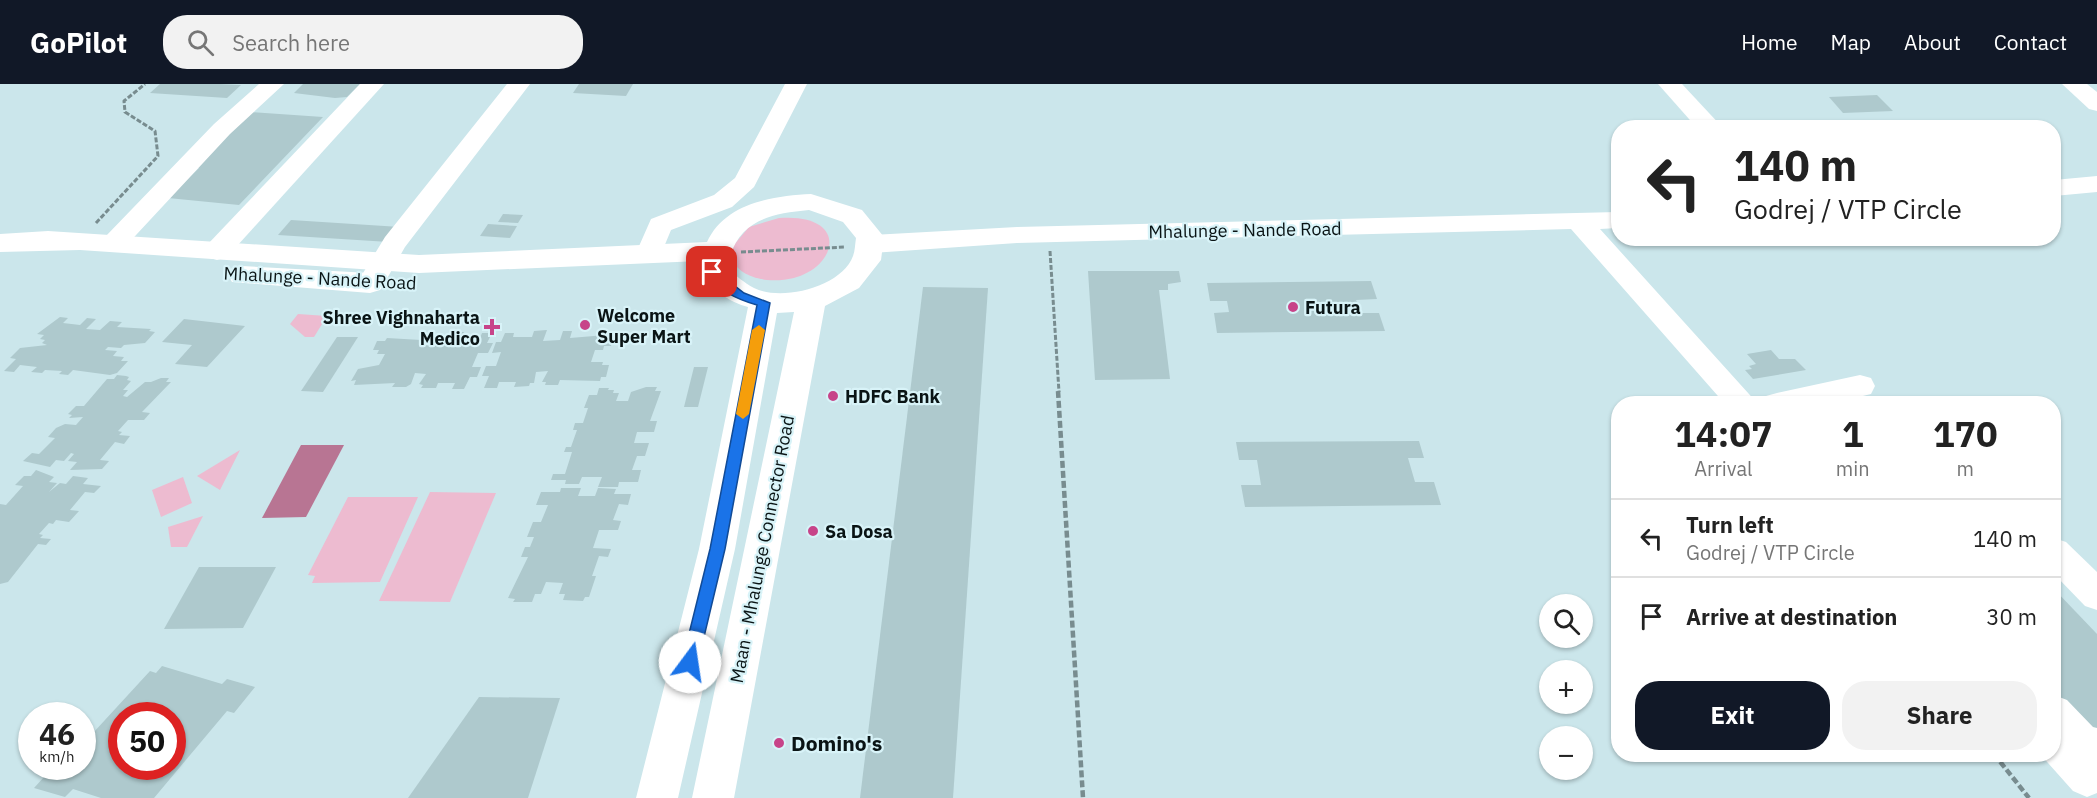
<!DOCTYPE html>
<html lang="en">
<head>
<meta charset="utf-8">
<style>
  :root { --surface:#fff; --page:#f2f2f2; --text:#222; --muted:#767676; --line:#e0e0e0; --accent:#111827 }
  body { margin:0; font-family:"IBM Plex Sans",sans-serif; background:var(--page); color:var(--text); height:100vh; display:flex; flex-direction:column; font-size:22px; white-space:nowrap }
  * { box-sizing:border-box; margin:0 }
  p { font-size:20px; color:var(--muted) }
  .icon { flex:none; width:33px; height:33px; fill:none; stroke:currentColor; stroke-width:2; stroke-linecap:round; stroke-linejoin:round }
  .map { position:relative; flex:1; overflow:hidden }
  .details { position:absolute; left:1611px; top:312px; width:450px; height:366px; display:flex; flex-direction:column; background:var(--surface); border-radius:24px; box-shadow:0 2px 4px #0004 }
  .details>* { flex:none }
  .guide { position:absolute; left:1611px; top:36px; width:450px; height:126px; border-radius:24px; box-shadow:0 2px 4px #0004; background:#fff; color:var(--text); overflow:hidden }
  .buttons { position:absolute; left:1539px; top:510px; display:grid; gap:12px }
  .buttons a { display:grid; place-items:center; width:54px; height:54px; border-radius:50%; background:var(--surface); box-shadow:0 2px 4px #0004; font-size:30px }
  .speed { position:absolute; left:18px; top:618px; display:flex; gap:12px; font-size:30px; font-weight:700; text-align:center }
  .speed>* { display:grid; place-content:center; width:78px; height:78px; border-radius:50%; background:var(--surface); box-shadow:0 2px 4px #0004; line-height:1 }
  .speed small { font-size:15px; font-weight:400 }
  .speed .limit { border:9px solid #d22; background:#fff; color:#111 }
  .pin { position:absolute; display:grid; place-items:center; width:51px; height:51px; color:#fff; margin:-26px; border-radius:12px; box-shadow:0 3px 9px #0006 }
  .me { position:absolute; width:66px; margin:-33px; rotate:14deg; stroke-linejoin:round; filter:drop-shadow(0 0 4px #0008) }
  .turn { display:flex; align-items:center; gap:21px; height:126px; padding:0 24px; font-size:27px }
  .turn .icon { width:78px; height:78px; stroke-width:2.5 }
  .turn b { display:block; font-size:42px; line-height:51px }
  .eta { display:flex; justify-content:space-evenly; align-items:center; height:102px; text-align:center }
  .eta b { font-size:36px; font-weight:800; line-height:42px }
  .button { display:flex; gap:12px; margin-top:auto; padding:12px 24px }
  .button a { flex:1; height:69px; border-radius:24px; background:var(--accent); color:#fff; font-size:24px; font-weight:800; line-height:69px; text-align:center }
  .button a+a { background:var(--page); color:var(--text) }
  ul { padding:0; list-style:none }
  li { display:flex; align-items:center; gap:18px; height:78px; padding:0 24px; border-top:2px solid var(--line) }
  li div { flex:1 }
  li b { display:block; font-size:22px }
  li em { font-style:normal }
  header { display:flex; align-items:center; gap:36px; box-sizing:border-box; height:84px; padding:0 30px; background:var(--accent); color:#fff }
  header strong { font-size:28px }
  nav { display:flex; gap:33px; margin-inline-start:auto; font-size:21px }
  .search { width:420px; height:54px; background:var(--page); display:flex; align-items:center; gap:15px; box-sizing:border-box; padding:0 21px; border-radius:24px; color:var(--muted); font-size:22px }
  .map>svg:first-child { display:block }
  .green { fill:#edbbd0 }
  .water { fill:#b87593 }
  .building { fill:#aec9cd; fill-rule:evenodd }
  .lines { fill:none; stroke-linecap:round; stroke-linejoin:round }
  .path-far1 { stroke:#788c8f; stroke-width:3; stroke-dasharray:5 2; stroke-linecap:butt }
  .path { stroke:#788c8f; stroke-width:4.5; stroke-dasharray:7 3; stroke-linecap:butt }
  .minor { fill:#fff; fill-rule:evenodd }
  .major { fill:#fff; fill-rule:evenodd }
  .route { fill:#1a73e8; stroke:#114b97; stroke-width:1.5 }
  .slow { fill:#f59e0b }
  .poi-dot { fill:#c74489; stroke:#d8f3f8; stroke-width:2 }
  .labels { text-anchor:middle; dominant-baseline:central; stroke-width:4.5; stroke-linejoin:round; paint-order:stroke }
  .street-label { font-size:18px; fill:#0a1415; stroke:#d8f3f8 }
  .poi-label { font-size:18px; font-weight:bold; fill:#0a1415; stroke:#d8f3f8; text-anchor:start }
  .near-poi-label { font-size:21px; font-weight:bold; fill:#0a1415; stroke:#d8f3f8; text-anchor:start }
</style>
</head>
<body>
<header>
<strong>GoPilot</strong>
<div class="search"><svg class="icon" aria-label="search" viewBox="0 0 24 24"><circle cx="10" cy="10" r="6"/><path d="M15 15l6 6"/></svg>Search here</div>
<nav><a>Home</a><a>Map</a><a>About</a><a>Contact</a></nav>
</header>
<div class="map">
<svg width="2097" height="714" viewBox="0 0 2097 714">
  <rect width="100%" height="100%" fill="#cbe6eb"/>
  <g class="green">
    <path d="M779 134C860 128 834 202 767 196 752 194 739 189 732 176L733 162 749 143Z"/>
    <polygon points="298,230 327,232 314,253 305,253 290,240"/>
    <polygon points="240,366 220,406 197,392"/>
    <polygon points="183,393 192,419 161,433 152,406"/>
    <polygon points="430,408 496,409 450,518 379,517"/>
    <polygon points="348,413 418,413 380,498 312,499 315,492 308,491"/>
    <polygon points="203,432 187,463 171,463 168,443"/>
  </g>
  <polygon class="water" points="301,361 344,361 306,433 262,434"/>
  <g class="building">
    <polygon points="160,0 220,0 241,1 227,14 150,9"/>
    <polygon points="303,0 360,0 347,13 335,14 294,9"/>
    <polygon points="579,0 633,0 626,12 573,9"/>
    <polygon points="1877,11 1893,27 1843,29 1829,13"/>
    <polygon points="250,28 323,33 239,121 168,114 199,84 192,83"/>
    <polygon points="503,130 523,131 518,139 498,138"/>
    <polygon points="291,136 400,143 389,158 278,151"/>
    <polygon points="488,140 517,142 510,154 480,152"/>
    <polygon points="1088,187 1179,187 1181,198 1168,200 1168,206 1159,206 1170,295 1095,296"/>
    <polygon points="1371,197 1377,215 1356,216 1361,229 1379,229 1385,247 1217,249 1214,229 1229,228 1227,217 1210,217 1207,199"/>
    <polygon points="923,203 988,204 953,714 860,714"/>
    <polygon points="60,233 68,234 63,239 80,241 87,234 96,235 86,245 100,246 110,237 122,238 117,243 151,245 149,247 155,248 145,259 124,261 121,264 108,263 105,266 117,267 113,272 124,273 121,277 128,277 117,289 110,291 73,286 68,291 59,290 62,287 45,286 42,289 31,288 37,283 20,281 14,288 4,287 16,275 10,274 20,264 47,261 42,259 45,256 40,255 44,251 37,250"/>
    <polygon points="184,235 245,242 207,283 175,280 192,261 162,258"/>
    <polygon points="547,246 543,257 560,256 563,247 572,247 570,254 606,251 606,254 613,254 611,262 604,262 603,266 595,266 591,278 603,278 602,281 609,281 606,293 601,293 600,297 560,296 558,301 545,301 546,298 542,298 548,287 536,288 534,299 530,299 529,302 514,303 516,298 499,298 497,304 484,304 489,292 482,292 486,282 496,282 501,268 492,269 496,258 501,258 505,249 514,249 513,253 532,253 534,247"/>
    <polygon points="451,248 464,248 461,254 480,254 482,249 492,249 487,259 493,259 488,269 478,269 472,283 481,283 477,293 470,293 464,305 452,305 455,299 438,299 436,304 421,304 423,301 419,300 426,290 415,289 411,300 406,303 392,303 395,299 354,301 356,296 351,297 358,285 379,281 385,270 377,270 379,266 373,266 377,257 385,257 387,254 421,256 424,250 434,249 429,258 446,258"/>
    <polygon points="337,253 358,253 323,308 301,307"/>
    <polygon points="1771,266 1779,275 1795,275 1806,286 1753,295 1745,286 1752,285 1749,282 1756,280 1747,270"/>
    <polygon points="694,283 708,283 698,323 684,323"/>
    <polygon points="117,291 126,292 129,293 127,296 131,297 123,306 128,306 123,312 127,313 145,298 151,298 161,294 169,294 166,298 171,298 142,328 150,329 144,336 128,336 118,347 122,348 119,351 130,352 124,360 115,358 100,376 109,377 102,385 70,386 77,378 68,377 74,370 71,369 64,377 56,376 50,383 23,377 32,369 39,370 55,354 48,353 56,344 65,340 76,341 83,333 69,334 72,331 68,330 76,322 84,322 107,295 114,295"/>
    <polygon points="646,303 657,303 655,307 661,307 650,337 657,337 654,348 637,348 634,359 649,359 645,372 637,372 632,386 641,386 638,398 619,398 618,403 598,403 602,393 582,393 579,400 565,400 566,396 551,396 553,390 565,390 572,368 564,368 566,363 571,363 577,346 573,346 575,339 583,339 588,324 584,324 589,311 597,311 599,304 609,304 608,306 614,306 613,309 619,309 616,317 628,317 631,308"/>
    <polygon points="1419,357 1424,374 1408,374 1415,398 1434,398 1441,421 1245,423 1241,401 1261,401 1257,376 1239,376 1236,358"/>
    <polygon points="36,386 54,393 49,398 57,399 49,408 60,399 66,400 73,392 88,394 83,400 101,402 94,409 85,408 70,426 79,427 69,438 56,436 53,440 49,439 39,450 43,451 40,454 51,455 46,461 38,460 8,498 0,500 0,420 6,421 23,402 15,401 24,392 31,392"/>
    <polygon points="561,404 581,404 578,412 595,412 598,404 616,405 614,410 631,410 628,421 619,420 613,436 621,437 618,446 599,446 593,464 611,465 608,473 599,472 592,492 596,492 589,513 585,513 583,517 563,516 565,510 559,510 563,499 546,498 541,510 535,510 532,518 513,518 515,515 508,514 528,473 521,473 525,463 530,463 534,453 527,453 533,438 541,438 548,421 536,421 541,408 560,408"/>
    <polygon points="199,483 276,483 243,544 164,545"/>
    <polygon points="2054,505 2097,550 2097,644 2084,647 2054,612"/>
    <path d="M162 582 222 600 227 595 255 603 234 629 227 627 154 714H101L73 705 65 713 34 704 54 682H82V661L150 587 156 589ZM122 632H172V682H122Z"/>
    <polygon points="479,613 560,614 528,714 408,714"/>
  </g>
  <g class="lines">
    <g class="path-far1">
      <polyline points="96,139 158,72 155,47 125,28 124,17 145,0"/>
      <polyline points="1050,167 1059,308"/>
      <polyline points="741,168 845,163"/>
    </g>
    <g class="path">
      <polyline points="1058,307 1083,714"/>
      <polyline points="1994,670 2029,714"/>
    </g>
    <g class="minor">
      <polygon points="259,0 284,0 230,50 123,165 114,168 105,165 101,159 105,153 214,40"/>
      <polygon points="360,0 384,0 227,173 217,176 207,173 204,167 207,161"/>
      <polygon points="507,0 530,0 405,163 381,205 371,208 361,205 357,199 385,153"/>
      <polygon points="785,0 807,0 754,103 732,123 671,146 659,175 649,178 639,175 636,169 651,135 714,111 735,94"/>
      <polygon points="1658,0 1682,0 1723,44 1697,44"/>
      <polygon points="2062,0 2087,0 2097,8 2097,27 2089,25"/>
      <polygon points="2097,92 2097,108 2054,112 2054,96"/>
      <polygon points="1618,128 1618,144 1600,145 1758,320 1725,320 1571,145 1017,159 872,169 863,166 859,160 863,154 872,151 1017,143"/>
      <polygon points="1860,291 1871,294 1875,302 1871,310 1830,320 1762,320 1766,312 1777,309"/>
      <polygon points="2054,454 2066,458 2097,488 2097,526 2085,522 2054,490"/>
      <polygon points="2054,611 2067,616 2093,643 2097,644 2097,709 2087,713 2073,707 2040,670 2054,670"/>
    </g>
    <g class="major">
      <path d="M811 110 862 126 884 153 881 176 859 204 825 222 734 714H692L794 228 777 229 735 465 678 714H636L699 465 748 223C731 219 707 203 698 188L700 177 419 189 80 166 0 168V150L48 147 419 171 707 158C725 119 772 112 811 110ZM809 126 843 138 856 154C855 160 855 167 853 172 842 203 781 218 754 204 744 199 736 191 727 185 735 138 766 130 809 126Z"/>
      <polygon points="242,182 370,189 380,192 385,199 380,206 370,209 232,198 228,191 232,184"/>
    </g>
  </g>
  <path class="route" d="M712 184 744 209 770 219 725 465 698 578 695 583 690 585 684 583 682 578 710 465 757 221C736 215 719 207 706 188Z"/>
  <polygon class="slow" points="759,241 765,246 749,330 743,335 736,330 752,246"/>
  <g class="poi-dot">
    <circle cx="1293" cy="223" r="6"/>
    <circle cx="585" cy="241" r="6"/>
    <path d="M489 234h6v6h6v6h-6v6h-6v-6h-6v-6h6z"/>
    <circle cx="833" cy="312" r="6"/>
    <circle cx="813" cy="447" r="6"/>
    <circle cx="779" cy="659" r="6"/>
  </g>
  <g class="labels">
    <g class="street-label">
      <text transform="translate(1245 146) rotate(-1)">Mhalunge - Nande Road</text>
      <text transform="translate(320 194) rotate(3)">Mhalunge - Nande Road</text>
      <text transform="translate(762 465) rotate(-79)">Maan - Mhalunge Connector Road</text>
    </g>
    <g class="poi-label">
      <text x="1305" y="223">Futura</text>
      <text x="597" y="231">Welcome<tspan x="597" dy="21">Super Mart</tspan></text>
      <text x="480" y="233" text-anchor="end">Shree Vighnaharta<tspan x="480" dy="21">Medico</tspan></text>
      <text x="845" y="312">HDFC Bank</text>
      <text x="825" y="447">Sa Dosa</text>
    </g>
    <g class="near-poi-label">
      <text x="791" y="659">Domino's</text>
    </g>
  </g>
</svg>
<div class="buttons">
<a><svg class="icon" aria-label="search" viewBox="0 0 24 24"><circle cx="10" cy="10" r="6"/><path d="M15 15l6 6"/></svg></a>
<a>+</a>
<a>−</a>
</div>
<div class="speed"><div>46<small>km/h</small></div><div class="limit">50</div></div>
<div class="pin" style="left:712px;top:188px;background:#d93025"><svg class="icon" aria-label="arrive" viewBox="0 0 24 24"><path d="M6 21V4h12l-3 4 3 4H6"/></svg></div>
<svg class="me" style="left:690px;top:578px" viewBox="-20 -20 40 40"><circle r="19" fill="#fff"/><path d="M0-13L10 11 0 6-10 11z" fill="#1a73e8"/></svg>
<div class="guide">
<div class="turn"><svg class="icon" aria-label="left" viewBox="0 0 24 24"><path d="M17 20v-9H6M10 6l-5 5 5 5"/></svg><div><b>140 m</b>Godrej / VTP Circle</div></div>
</div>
<section class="details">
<div class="eta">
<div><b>14:07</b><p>Arrival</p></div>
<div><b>1</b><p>min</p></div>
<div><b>170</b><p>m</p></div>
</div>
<ul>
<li><svg class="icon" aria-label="left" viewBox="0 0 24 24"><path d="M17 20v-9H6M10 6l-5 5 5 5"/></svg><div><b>Turn left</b><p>Godrej / VTP Circle</p></div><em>140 m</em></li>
<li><svg class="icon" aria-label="arrive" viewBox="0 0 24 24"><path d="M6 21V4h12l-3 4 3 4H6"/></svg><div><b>Arrive at destination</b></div><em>30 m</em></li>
</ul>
<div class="button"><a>Exit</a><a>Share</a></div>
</section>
</div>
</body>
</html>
